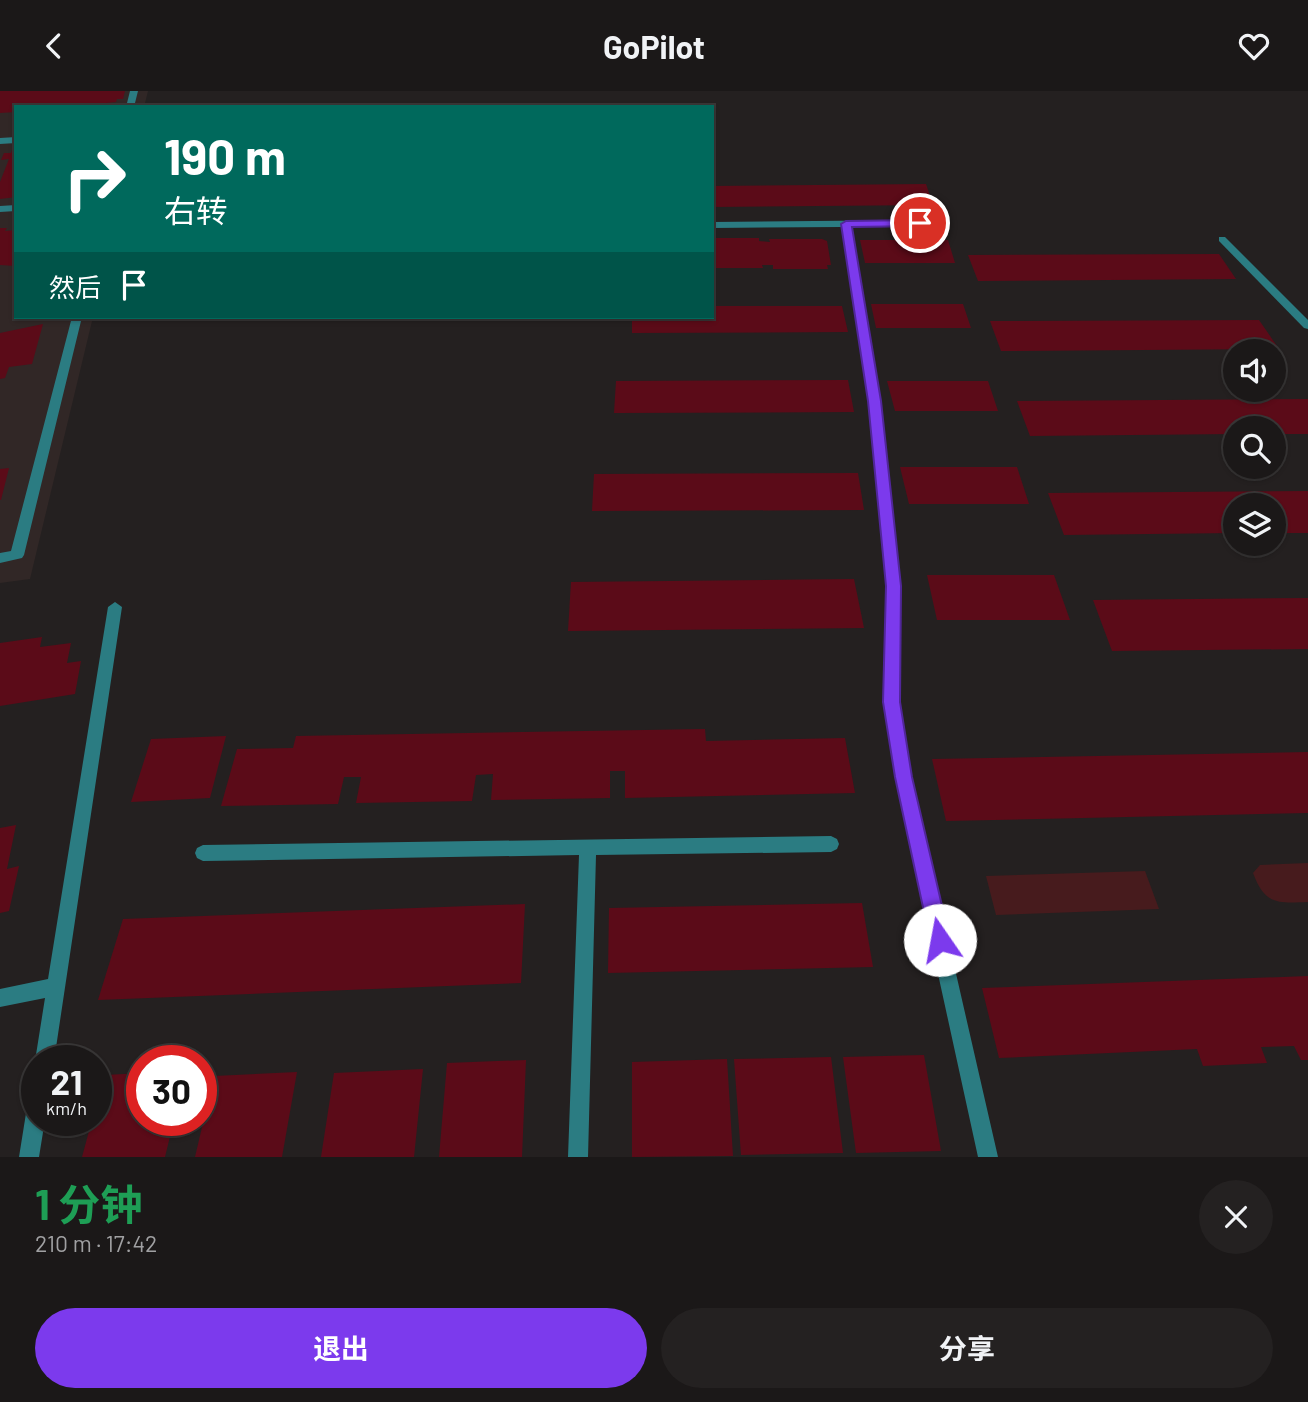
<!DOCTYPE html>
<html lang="zh">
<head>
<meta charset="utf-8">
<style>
  :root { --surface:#1b1818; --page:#242121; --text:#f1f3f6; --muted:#a0a0a2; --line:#393737; --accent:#7c3aed }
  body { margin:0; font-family:Barlow,"Noto Sans SC",sans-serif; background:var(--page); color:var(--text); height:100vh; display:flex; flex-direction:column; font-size:26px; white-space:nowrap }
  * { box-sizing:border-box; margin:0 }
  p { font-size:23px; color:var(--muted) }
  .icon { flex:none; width:38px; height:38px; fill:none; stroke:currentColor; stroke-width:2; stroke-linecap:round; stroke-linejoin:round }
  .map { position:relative; height:1066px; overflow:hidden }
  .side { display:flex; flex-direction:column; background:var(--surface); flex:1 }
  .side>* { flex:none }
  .guide { position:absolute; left:14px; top:14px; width:700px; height:214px; border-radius:0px; box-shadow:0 2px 5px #0004,0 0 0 2px var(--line); background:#00695c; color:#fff; overflow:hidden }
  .tools { position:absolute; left:1223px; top:248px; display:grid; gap:14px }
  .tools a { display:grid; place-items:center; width:63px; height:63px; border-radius:50%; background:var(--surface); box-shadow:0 2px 5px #0004,0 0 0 2px var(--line); font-size:35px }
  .speed { position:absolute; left:21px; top:954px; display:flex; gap:14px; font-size:35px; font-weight:700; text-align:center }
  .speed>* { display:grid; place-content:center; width:91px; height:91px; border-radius:50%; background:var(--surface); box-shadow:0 2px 5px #0004,0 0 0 2px var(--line); line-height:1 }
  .speed small { font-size:18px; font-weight:400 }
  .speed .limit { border:10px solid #d22; background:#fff; color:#111 }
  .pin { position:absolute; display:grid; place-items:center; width:60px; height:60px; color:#fff; margin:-30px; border:4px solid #fff; border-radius:50%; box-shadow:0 2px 7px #0007 }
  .me { position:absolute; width:77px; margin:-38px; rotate:348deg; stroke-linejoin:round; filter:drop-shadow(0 0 5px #0008) }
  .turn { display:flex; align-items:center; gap:24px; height:147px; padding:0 35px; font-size:32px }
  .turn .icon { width:91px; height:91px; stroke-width:2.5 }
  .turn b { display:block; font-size:49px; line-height:60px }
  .then { display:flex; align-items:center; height:66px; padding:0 35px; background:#0003; gap:14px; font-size:26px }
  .round { display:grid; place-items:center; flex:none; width:74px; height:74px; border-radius:37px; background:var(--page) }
  .head { display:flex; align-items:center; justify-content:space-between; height:119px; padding:0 35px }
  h1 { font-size:42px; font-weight:700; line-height:52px; color:#1e9e55 }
  .action { display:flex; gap:14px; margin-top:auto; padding:14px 35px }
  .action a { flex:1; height:80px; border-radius:42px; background:var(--accent); color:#fff; font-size:28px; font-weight:700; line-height:80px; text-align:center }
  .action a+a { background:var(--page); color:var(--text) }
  header { display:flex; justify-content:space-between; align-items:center; height:91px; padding:0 35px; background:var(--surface); font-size:32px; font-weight:700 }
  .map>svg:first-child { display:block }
  .built { fill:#312726 }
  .green { fill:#471b1d }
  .building { fill:#5b0b18 }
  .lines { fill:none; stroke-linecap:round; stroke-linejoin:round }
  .lane { fill:#2b7c82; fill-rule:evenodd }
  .street { fill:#2b7c82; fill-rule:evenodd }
  .route { fill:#7c3aed; stroke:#51269a; stroke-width:2 }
</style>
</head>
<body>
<header><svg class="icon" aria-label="back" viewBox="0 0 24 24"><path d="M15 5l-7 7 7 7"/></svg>GoPilot<svg class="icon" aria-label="heart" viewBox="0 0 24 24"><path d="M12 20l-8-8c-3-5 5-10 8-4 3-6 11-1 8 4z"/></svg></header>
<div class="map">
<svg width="1308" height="1066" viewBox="0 0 1308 1066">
  <rect width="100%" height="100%" fill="#242020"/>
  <polygon class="built" points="0,0 148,0 144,16 16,16 16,226 93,226 30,488 0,492"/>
  <g class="green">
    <path d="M1308 772V811C1277 812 1265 814 1253 782L1260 774Z"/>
    <polygon points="1145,780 1159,818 996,824 986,785"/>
  </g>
  <g class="building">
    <polygon points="0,0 125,0 123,8 117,8 116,11 68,16 16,16 16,21 0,22"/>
    <polygon points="13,56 16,56 16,106 0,108 0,91 9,68 1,69 4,62 11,62"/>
    <polygon points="926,93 933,114 712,116 712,95"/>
    <polygon points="0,137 7,137 5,140 16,139 16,175 0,174"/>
    <polygon points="712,147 759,147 759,150 770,151 769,148 822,148 827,150 831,174 827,174 828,178 773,178 773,174 762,174 763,177 712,177"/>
    <polygon points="860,149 948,149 955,172 865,172"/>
    <polygon points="1219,163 1236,188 978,190 968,164"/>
    <polygon points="871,213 963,213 971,237 876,237"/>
    <polygon points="712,215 842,215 848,241 632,242 632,226 712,226"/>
    <polygon points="1259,229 1279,258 1001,260 990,230"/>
    <polygon points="43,233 32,273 9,276 5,287 0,288 0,242"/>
    <polygon points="848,289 854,321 614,322 616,290"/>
    <polygon points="887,290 988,290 998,320 895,320"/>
    <polygon points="1308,308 1308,343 1274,343 1274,338 1236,338 1236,343 1030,345 1017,310"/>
    <polygon points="900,376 1017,376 1029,413 909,413"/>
    <polygon points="9,377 1,409 0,409 0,378"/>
    <polygon points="858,382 864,419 592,420 594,383"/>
    <polygon points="1308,400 1308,442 1274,442 1274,415 1236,415 1236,442 1064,444 1048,402"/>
    <polygon points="927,484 1054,484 1070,529 937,529"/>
    <polygon points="854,488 864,537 568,540 571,491"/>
    <polygon points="1308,507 1308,558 1112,560 1093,509"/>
    <polygon points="42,546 40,556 71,552 67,572 81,570 75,603 0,615 0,552"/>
    <polygon points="705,638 706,650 845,647 855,702 625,707 625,680 610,680 610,707 491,709 493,683 476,684 472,710 356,712 361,686 344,686 338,713 221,715 237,658 293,657 296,645"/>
    <polygon points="226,645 210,707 131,711 151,648"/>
    <polygon points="1308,661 1308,722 946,730 932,668"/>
    <polygon points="16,734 7,778 19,775 9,820 0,822 0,737"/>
    <polygon points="862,812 873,876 608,882 609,817"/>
    <polygon points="525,813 521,892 98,909 123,828"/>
    <polygon points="1308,885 1308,969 1301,969 1294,955 1261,956 1267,972 1203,975 1197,958 999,967 982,897"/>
    <polygon points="924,964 941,1060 856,1062 843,966"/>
    <polygon points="831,966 843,1062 741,1064 734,968"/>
    <polygon points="727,968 733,1065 632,1066 632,971"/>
    <polygon points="526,969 522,1066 439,1066 447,972"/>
    <polygon points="423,978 414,1066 321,1066 334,982"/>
    <polygon points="297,981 282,1066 195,1066 214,985"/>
    <polygon points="142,982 142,1029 174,1029 165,1066 82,1066 92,1029 96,1029 96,1015 105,984"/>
  </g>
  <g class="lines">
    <g class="lane">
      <polygon points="130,0 138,0 134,16 126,16"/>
      <polygon points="16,46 16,52 0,53 0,47"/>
      <polygon points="16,114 16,120 0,121 0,115"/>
      <polygon points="921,129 926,132 924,134 851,136 880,310 901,495 898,611 896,615 891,617 886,615 884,611 887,495 868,310 842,136 712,137 712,131"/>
      <polygon points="1219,146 1225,146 1308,229 1308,238 1304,237 1219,150"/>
      <polygon points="72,226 82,226 24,464 22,467 0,472 0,462 11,460"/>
      <polygon points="115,511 122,516 54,970 37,970 37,975 35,970 45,907 0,916 0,898 48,888 108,516"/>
      <polygon points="831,745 837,748 839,753 837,758 831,761 596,764 588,1066 568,1066 579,764 203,770 197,767 195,762 197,757 203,754"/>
      <polygon points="37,1006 37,1029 45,1029 39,1066 19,1066 27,1016 30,1009"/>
    </g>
    <polygon class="street" points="891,605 896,607 898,611 911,686 998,1066 978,1066 895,686 884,611 886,607"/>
  </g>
  <polygon class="route" points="920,129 926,132 924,135 852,136 881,310 901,495 900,611 912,686 950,849 947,856 940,859 933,856 930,849 895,686 883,611 886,495 868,310 841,133 846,130"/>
</svg>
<div class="tools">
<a><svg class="icon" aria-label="sound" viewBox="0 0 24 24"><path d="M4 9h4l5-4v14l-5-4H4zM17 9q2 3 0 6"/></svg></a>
<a><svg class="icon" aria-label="search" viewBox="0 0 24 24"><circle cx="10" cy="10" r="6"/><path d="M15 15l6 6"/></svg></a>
<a><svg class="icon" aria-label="layers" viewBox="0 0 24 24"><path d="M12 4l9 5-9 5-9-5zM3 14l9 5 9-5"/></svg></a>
</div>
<div class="speed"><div>21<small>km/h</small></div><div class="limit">30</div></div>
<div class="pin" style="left:920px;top:132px;background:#d93025"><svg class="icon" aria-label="arrive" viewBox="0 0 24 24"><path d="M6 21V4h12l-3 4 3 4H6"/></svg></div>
<svg class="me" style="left:940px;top:849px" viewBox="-20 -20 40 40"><circle r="19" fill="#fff"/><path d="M0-13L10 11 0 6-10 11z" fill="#7c3aed"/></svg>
<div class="guide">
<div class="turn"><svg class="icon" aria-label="right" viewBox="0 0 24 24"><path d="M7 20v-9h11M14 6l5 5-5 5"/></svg><div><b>190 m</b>右转</div></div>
<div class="then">然后<svg class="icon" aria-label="arrive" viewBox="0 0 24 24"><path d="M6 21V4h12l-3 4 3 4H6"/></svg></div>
</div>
</div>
<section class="side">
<div class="head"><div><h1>1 分钟</h1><p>210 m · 17:42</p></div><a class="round"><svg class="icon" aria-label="close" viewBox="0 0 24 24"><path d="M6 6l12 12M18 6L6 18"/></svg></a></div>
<div class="action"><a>退出</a><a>分享</a></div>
</section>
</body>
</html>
